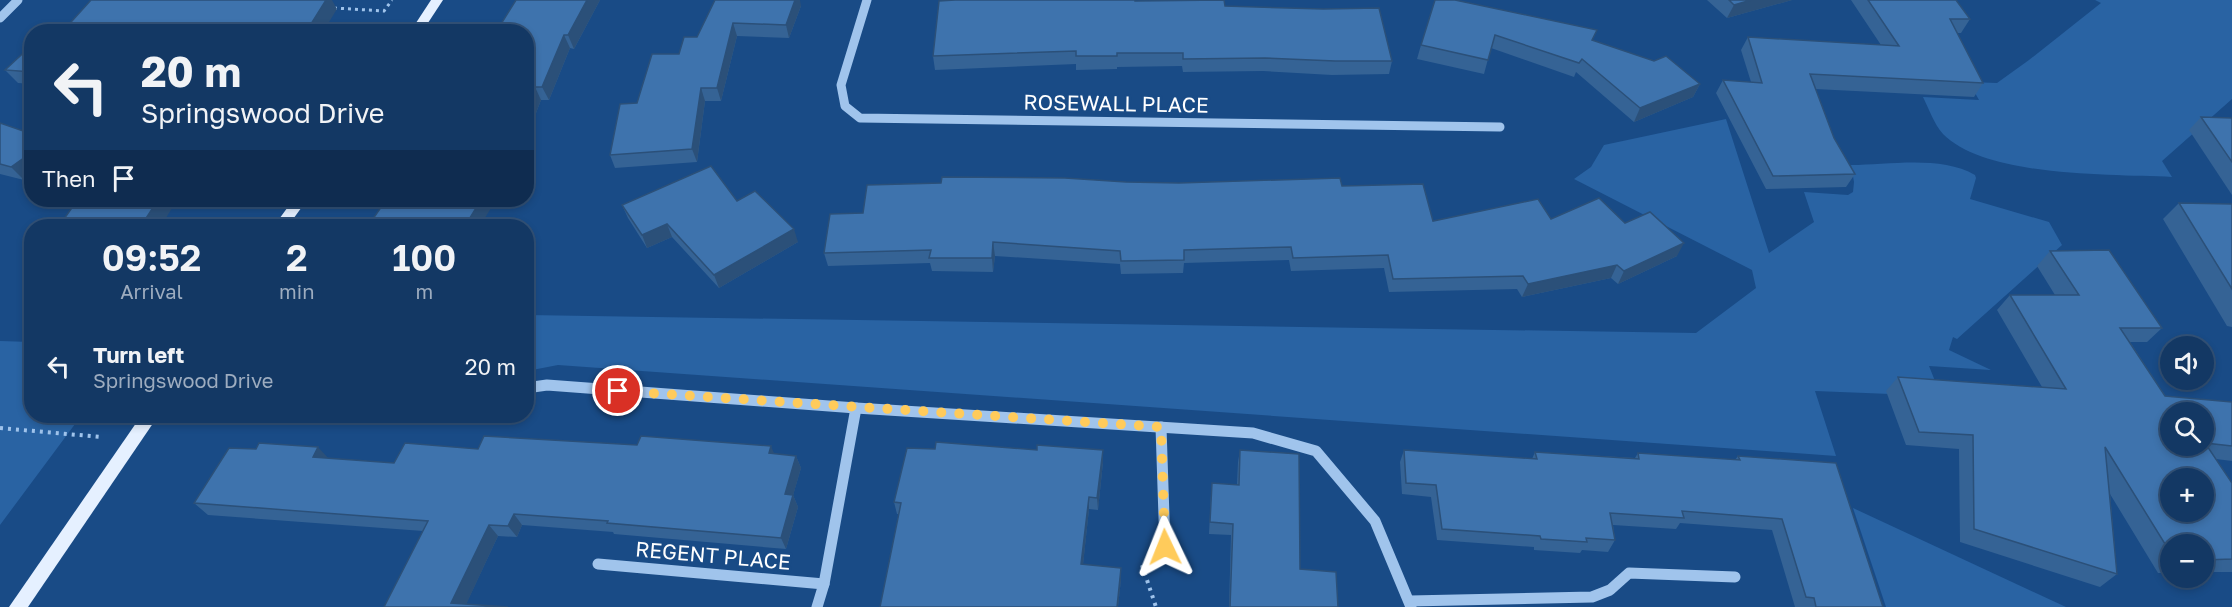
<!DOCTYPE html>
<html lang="en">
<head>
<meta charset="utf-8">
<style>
  :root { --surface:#133864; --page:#20436d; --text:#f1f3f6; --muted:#9dacbf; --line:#325278 }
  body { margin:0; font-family:"Golos Text",sans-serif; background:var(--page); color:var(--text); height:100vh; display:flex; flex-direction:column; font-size:22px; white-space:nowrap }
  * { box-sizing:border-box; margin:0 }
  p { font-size:20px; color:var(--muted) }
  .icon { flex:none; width:33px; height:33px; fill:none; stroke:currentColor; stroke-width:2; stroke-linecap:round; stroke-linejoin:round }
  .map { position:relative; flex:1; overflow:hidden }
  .sheet { position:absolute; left:24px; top:219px; width:510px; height:204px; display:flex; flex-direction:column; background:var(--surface); border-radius:24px; box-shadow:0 3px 9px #0003,0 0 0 2px var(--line) }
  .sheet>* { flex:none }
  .hud { position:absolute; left:24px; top:24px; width:510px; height:183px; border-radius:24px; box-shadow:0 3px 9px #0003,0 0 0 2px var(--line); background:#133864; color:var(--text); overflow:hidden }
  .tools { position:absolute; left:2160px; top:336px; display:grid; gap:12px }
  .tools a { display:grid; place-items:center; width:54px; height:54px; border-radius:50%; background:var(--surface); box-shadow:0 3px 9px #0003,0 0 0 2px var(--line); font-size:30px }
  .pin { position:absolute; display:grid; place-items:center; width:51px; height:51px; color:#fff; margin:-26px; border:3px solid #fff; border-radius:50%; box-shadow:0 2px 6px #0007 }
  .me { position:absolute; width:66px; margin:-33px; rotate:358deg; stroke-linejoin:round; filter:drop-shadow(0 0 4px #0008) }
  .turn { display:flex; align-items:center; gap:21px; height:126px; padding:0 18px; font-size:27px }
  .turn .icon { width:78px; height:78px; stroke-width:2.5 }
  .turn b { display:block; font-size:42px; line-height:51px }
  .then { display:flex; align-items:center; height:57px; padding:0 18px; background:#0003; gap:12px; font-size:22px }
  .eta { display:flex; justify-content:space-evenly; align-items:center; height:102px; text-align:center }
  .eta b { font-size:36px; font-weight:600; line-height:42px }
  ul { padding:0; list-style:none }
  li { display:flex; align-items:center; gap:18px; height:90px; padding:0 18px }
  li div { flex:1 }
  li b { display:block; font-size:22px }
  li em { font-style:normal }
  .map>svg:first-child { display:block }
  .green { fill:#2963a3 }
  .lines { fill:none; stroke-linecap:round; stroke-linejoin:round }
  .path-far1 { stroke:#a0c4ec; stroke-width:3; stroke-dasharray:3 4; stroke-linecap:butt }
  .path { stroke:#a0c4ec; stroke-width:4; stroke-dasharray:3 5; stroke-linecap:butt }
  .minor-far1 { stroke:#a0c4ec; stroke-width:9 }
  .minor { stroke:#a0c4ec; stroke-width:11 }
  .major { fill:#e5f0ff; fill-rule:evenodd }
  .wall { fill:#356395 }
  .shaded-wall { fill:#2b5079 }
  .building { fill:#3e73ad; stroke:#2b5079; stroke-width:1.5; fill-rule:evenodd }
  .route { stroke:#ffcb5b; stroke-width:10; stroke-dasharray:0 18 }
  .labels { text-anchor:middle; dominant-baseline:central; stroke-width:5; stroke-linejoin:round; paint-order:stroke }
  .street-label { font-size:21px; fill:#fff; stroke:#194b86 }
</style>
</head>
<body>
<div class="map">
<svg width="2232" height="607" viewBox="0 0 2232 607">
  <rect width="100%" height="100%" fill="#194b86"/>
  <g class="green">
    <path d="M2095 0H2232V99L2162 161 2172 177C2112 174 1987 178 1943 134 1934 124 1929 109 1923 97L1979 100 1969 82 1997 83 2029 60 2101 3Z"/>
    <path d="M1726 119 1769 253 1814 222 1804 192 1848 195 1853 192 1854 182 1851 165C1888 165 1941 155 1975 175L1976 178 1970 199 2049 222 2062 245 1957 339 1953 337 1949 350 1991 370 1929 366 1941 396 1815 391 1836 456 558 365 527 371V315L1696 333 1756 288 1752 270 1574 179 1591 167 1604 145Z"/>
    <polygon points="0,341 31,342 32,416 81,416 0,525"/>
    <polygon points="1853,508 2066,607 1886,607"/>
  </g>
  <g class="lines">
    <polyline class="path-far1" points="334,8 384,11 392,0"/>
    <g class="path">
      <polyline points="0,428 101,437"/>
      <polyline points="1142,565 1156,607"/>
    </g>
    <g class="minor-far1">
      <polyline points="867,0 841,85 845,106 860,118 1500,127"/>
      <polyline points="0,18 18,0"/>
    </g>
    <g class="minor">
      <polyline points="526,388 547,385 856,408 1253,433 1316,451 1375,521 1411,607"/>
      <polyline points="1161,427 1165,547"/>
      <polyline points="598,564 824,584"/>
      <polyline points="1410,601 1592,597 1610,590 1629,573 1735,577"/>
      <polyline points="817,607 824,584 856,408"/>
    </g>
    <g class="major">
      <polygon points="431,0 443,0 422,32 410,32"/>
      <polygon points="293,200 307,200 288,226 274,226"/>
      <polygon points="141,416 158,416 28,607 9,607"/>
    </g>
  </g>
  <g class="wall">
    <polygon points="600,0 574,49 570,48 549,100 541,100 526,139 526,32"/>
    <polygon points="715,0 801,6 789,38 737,36 721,101 705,101 697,162 615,168 610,155 637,103 679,54 697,37"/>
    <polygon points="1435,0 1593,40 1700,84 1693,97 1634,122 1576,72 1574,77 1491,48 1484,74 1417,59 1421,45"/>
    <polygon points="1707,0 1792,0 1727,18"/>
    <polygon points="1851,0 1956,0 1970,19 1961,33 1957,33 1983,83 1974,97 1815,89 1834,138 1855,174 1846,187 1766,189 1716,93 1723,80 1751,82 1741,50 1748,37 1881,45"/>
    <polygon points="1135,1 1225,6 1392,61 1389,74 1332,75 1263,71 1183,72 1182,66 1117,67 1117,69 1076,70 1076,64 935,70 933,56"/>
    <polygon points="32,45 32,84 18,83 5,70"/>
    <polygon points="2201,117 2232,118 2232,195 2189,130"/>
    <polygon points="0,123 24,180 0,174"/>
    <polygon points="1126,182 1342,186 1433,221 1551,219 1625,223 1677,256 1618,284 1611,278 1522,297 1517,289 1389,292 1384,268 1291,271 1289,260 1184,263 1183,273 1121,274 1120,264 995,256 993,272 932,271 930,263 828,266 824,253 863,213"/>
    <polygon points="737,201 798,242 719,288 672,237 647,248 628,218 622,205"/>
    <polygon points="2179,203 2232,204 2232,327 2227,326 2163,219"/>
    <polygon points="2050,251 2162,328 2147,342 2130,342 2165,396 2232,402 2232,461 2216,459 2232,483 2232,572 2204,572 2204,544 2170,544 2170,573 2158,573 2110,494 2117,574 2100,587 1960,542 1959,449 1906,445 1886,391 1898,377 2042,387 1997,310 2010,295 2055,295 2037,266"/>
    <polygon points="478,449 774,454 796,456 801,468 793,495 798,507 786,549 614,534 613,532 522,525 517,537 498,536 466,604 384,607 423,531 208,515 194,503 328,458 394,463"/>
    <polygon points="935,449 1103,450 1103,462 1098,510 1089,509 1083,564 1121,579 1118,607 880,607 899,514 897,514 894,502"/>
    <polygon points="1240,450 1300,569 1338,607 1229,607 1231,535 1209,534 1211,495 1212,483 1237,485 1238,462"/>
    <polygon points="1404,450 1532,459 1535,452 1635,458 1638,453 1735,460 1738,456 1883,607 1795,607 1772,530 1680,523 1676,529 1613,525 1615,540 1608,552 1582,550 1580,553 1534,550 1534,547 1437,540 1431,497 1402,494 1400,462"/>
  </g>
  <g class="shaded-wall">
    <polygon points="326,0 332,0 337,9 323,32 306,32"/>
    <polygon points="587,0 600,0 574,49 568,35"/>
    <polygon points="795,0 800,0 801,6 789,38 786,25"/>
    <polygon points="1751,0 1792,0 1727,18 1734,5"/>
    <polygon points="733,23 737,36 721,101 717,88"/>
    <polygon points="564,35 570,48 549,100 542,87"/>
    <polygon points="1700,84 1693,97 1634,122 1640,108"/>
    <polygon points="535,87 541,100 526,139 526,108"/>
    <polygon points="701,88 705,101 697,162 692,149"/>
    <polygon points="32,152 32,174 24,180 11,167"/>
    <polygon points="158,200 177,200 161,226 141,226"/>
    <polygon points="481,200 496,200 480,226 465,226"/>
    <polygon points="667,224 672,237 647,248 642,235"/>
    <polygon points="794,229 798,242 719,288 714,275"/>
    <polygon points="993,242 995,256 993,272 992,258"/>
    <polygon points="1684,243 1677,256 1618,284 1624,271"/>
    <polygon points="1617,265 1611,278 1522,297 1528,284"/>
    <polygon points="771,446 776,458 769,453"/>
    <polygon points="318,447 329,459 313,457"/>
    <polygon points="1103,450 1103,462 1098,510 1097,498"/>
    <polygon points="796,456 801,468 790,506 785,494"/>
    <polygon points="793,495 798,507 786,549 781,538"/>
    <polygon points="1089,497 1089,509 1082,575 1081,564"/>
    <polygon points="514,514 522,525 517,537 508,526"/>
    <polygon points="489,525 498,536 465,607 451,603"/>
    <polygon points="1121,568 1121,579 1118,607 1117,607"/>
  </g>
  <g class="building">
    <polygon points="91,0 326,0 306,32 62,32"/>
    <polygon points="516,0 587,0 568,35 564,35 542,87 535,87 526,108 526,32 496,32"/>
    <polygon points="715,0 795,0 786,25 733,23 717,88 701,88 692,149 610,155 620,104 637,103 652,54 679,54 684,37 697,37"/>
    <polygon points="955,0 1135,0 1135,1 1224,0 1225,6 1323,9 1379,8 1392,61 1335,61 1265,58 1183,59 1183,53 1117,53 1117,56 1076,56 1076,51 933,56 939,1"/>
    <polygon points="1435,0 1455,0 1597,30 1592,40 1654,61 1666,56 1700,84 1640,108 1582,59 1579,63 1495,35 1488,60 1421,45"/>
    <polygon points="1729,0 1751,0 1734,5"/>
    <polygon points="1868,0 1956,0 1970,19 1950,19 1983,83 1810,74 1834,138 1855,174 1773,176 1723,80 1762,83 1748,37 1899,46"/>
    <polygon points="32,45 32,72 5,70"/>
    <polygon points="2201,117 2232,118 2232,162"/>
    <polygon points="0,123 32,134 32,152 11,167 0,164"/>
    <polygon points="711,166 737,201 755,191 794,229 714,275 667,224 642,235 622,205"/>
    <polygon points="942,177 1065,178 1126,182 1179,183 1340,178 1342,186 1423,184 1433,221 1538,199 1551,219 1599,198 1625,223 1650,212 1684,243 1624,271 1617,265 1528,284 1523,276 1393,279 1388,255 1293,258 1291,247 1184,250 1184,260 1121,261 1120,251 993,242 992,258 929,258 931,250 824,253 830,214 863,213 867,185 941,183"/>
    <polygon points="92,200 158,200 141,226 59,226 76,202 91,201"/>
    <polygon points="386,200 481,200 465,226 368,226"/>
    <polygon points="2179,203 2232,204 2232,289"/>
    <path d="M2109 250 2162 328H2120L2165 396 2232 402V446L2205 443 2232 483V559L2204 560V544H2170V552L2105 447 2117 574 1974 529 1973 435 1919 432 1898 377 2066 389 2010 295H2079L2050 251ZM2170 412H2204V446H2170ZM2170 478H2204V512H2170Z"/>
    <polygon points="484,436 637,445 641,436 771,446 769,453 796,456 785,494 793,495 781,538 607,523 608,521 514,514 508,526 489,525 451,603 508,607 384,607 428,521 194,503 229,448 256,449 259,443 318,447 313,457 394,463 405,443 478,449"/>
    <polygon points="936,442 1037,450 1037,445 1103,450 1097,498 1089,497 1081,564 1121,568 1117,607 880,607 901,503 894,502 907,448 935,449"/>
    <polygon points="1240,450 1299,454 1300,569 1336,572 1338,607 1230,607 1233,524 1210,522 1212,483 1239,485"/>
    <polygon points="1404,450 1537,459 1535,452 1639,459 1638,453 1740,460 1738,456 1836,463 1883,607 1816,607 1814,598 1806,597 1782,519 1682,511 1684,518 1610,513 1615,540 1586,538 1587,542 1541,539 1540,536 1442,529 1436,485 1406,483"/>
  </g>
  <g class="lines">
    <polyline class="route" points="618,391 1161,427 1165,547"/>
  </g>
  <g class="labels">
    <g class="street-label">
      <text transform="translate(1116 103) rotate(1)">ROSEWALL PLACE</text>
      <text transform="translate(713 555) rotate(5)">REGENT PLACE</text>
    </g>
  </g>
</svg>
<div class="tools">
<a><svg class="icon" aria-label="sound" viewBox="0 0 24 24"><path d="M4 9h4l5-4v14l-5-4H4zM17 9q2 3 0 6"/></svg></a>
<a><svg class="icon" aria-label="search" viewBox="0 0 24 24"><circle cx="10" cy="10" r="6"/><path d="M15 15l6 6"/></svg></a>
<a>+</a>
<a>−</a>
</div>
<div class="pin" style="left:618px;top:391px;background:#d93025"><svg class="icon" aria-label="arrive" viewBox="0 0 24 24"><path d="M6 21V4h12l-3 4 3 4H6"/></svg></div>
<svg class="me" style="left:1165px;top:547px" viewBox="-20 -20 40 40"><path d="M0-17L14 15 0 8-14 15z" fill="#ffcb5b" stroke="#fff" stroke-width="4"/></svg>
<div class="hud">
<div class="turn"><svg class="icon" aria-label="left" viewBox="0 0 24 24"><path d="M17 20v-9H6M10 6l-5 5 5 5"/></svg><div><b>20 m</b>Springswood Drive</div></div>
<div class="then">Then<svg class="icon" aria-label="arrive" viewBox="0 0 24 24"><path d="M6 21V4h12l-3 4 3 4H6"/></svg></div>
</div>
<section class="sheet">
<div class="eta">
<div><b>09:52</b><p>Arrival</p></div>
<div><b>2</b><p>min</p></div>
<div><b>100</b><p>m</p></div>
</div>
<ul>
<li><svg class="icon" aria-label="left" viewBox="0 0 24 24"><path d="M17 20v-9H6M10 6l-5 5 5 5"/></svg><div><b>Turn left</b><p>Springswood Drive</p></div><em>20 m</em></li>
</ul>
</section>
</div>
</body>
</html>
